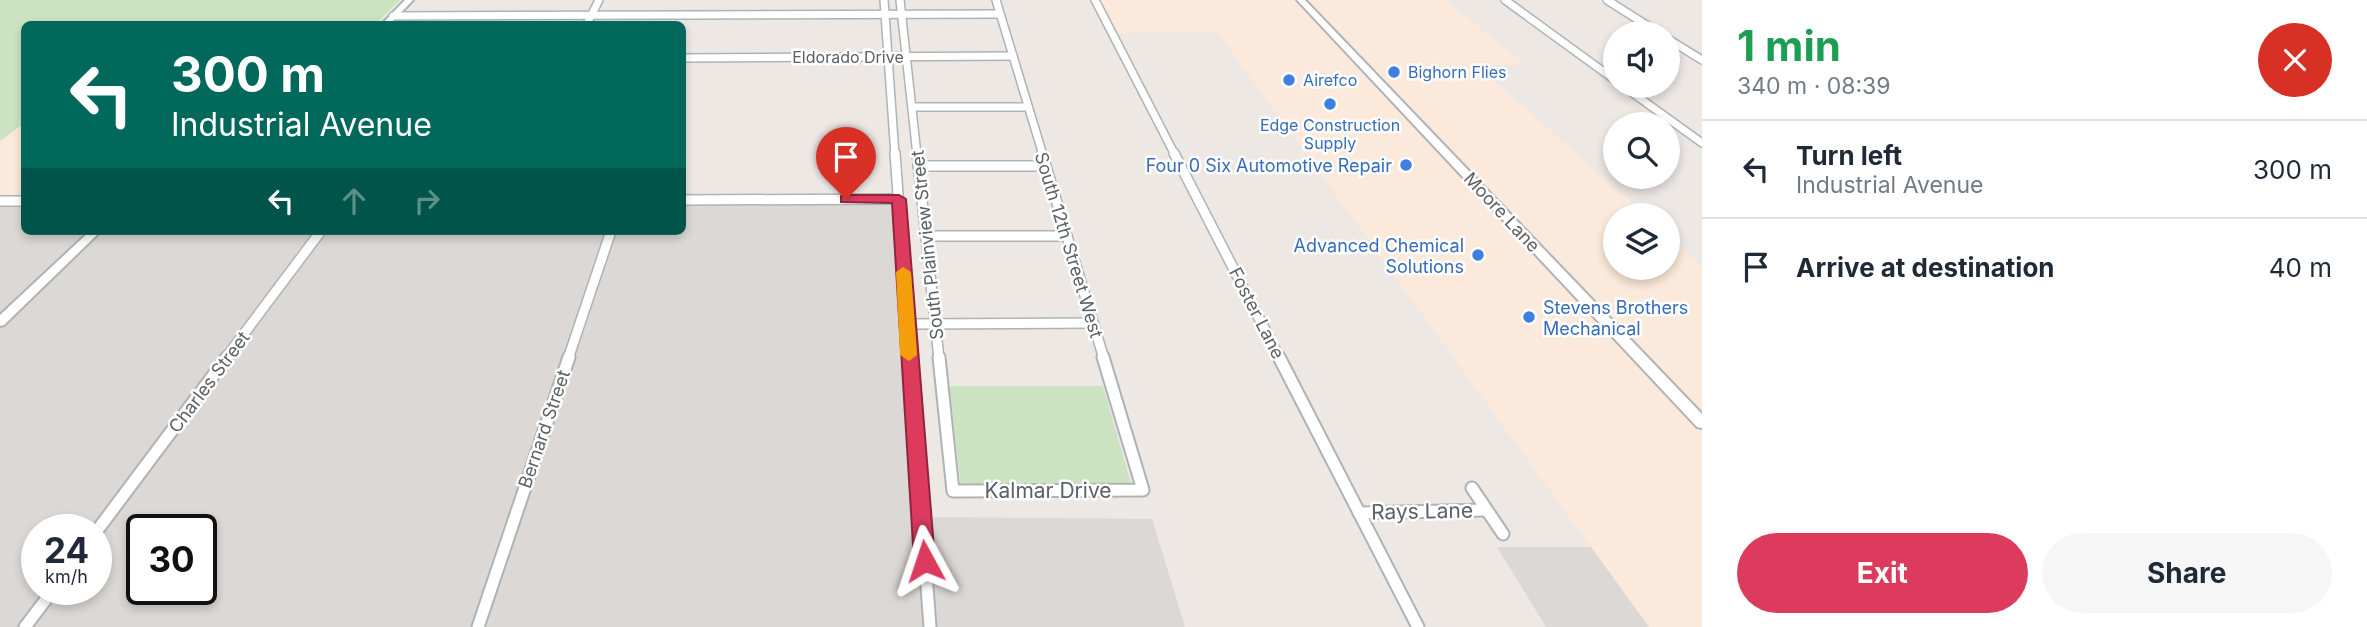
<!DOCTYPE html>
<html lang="en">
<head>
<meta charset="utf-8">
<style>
  :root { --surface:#fff; --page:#f6f6f7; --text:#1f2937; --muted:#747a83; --line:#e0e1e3; --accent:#dc3b5e }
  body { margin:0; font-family:Inter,sans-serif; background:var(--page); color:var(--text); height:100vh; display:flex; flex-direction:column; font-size:26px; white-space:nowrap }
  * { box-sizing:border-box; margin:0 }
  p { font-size:23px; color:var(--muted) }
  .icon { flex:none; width:38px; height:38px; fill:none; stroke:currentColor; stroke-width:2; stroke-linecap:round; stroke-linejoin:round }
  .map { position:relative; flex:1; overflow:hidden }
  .side { display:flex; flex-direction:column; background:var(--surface); width:665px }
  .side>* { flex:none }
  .hud { position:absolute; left:21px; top:21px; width:665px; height:214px; border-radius:10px; box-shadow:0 4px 10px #0003; background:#00695c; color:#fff; overflow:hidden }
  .tools { position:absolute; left:1603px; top:21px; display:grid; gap:14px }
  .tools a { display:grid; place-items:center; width:77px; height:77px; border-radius:50%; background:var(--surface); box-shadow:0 4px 10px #0003; font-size:35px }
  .speed { position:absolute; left:21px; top:514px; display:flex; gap:14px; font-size:35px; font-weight:700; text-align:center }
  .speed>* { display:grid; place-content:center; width:91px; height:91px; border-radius:50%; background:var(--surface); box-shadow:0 4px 10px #0003; line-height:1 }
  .speed small { font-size:18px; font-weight:400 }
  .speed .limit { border:4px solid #111; border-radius:10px; background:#fff; color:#111 }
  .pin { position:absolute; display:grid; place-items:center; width:60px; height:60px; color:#fff; margin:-72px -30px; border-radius:50% 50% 50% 0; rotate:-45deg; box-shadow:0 0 7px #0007 }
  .pin .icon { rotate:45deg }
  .me { position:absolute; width:77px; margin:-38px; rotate:355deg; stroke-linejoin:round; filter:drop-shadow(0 0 5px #0008) }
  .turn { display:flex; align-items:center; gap:24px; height:147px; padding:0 35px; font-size:32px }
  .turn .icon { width:91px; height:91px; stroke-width:2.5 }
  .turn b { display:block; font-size:49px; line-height:60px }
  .lanes { display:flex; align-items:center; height:66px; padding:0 35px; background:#0003; justify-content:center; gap:35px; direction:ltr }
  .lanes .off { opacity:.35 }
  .round { display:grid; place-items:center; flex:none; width:74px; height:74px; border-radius:37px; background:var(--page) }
  .headline { display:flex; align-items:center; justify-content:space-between; height:119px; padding:0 35px }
  h1 { font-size:42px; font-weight:700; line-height:52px; color:#1e9e55 }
  .primary-button { display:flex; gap:14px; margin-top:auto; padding:14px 35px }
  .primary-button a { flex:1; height:80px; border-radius:42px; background:var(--accent); color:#fff; font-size:28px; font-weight:700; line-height:80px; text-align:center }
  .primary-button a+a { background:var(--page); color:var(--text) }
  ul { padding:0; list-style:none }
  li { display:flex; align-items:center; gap:21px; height:98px; padding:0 35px; border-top:2px solid var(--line) }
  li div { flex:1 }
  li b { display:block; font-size:26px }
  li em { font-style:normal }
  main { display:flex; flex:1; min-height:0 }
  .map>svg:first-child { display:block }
  .commercial { fill:#fbeadb }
  .industrial { fill:#dcd8d6; fill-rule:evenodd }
  .green { fill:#cce3c2 }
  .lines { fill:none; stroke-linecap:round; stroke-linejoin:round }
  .minor-far2-casing { stroke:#afb3b5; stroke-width:10 }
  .minor-far1-casing { stroke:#afb3b5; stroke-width:12 }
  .minor-casing { stroke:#afb3b5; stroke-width:15 }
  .tertiary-casing { stroke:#afb3b5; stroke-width:4 }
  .minor-far2 { stroke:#fff; stroke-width:7 }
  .minor-far1 { stroke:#fff; stroke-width:9 }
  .minor { stroke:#fff; stroke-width:11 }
  .tertiary { fill:#fff; fill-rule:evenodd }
  .route { fill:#dc3b5e; stroke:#8f263d; stroke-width:2 }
  .slow { fill:#f59e0b }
  .shop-dot { fill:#3f7fe0; stroke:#fff; stroke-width:2.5 }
  .labels { text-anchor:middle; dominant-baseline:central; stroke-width:5; stroke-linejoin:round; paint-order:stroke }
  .far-street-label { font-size:16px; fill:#5c6163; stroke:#fff }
  .far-shop-label { font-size:16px; fill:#366cbe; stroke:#fff; text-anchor:start }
  .shop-label { font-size:18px; fill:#366cbe; stroke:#fff; text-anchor:end }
  .street-label { font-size:18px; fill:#5c6163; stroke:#fff }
  .near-street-label { font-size:21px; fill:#5c6163; stroke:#fff }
</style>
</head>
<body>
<main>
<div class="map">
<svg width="1702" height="627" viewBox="0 0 1702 627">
  <rect width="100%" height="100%" fill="#ede8e4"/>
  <g class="commercial">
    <polygon points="1095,0 1445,0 1526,65 1476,65 1645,215 1615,215 1615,268 1668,268 1668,235 1702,266 1702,627 1649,627 1218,33 1113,33"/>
    <polygon points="24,123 24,201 0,201 0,141"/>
  </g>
  <g class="industrial">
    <path d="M899 199 921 517 1152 519 1185 627H0V201H24V231H682L683 200ZM37 530H96V590H37ZM142 530H201V590H142Z"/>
    <polygon points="1497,547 1591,547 1649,627 1546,627"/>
  </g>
  <g class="green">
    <polygon points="0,0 400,0 376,24 24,24 24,123 0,141"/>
    <polygon points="949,386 1103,386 1132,487 961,487"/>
  </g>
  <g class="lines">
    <defs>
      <g id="minor-far2">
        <polyline points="884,0 895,155"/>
        <polyline points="900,0 917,155"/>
        <polyline points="996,0 1043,155"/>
        <polyline points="1095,0 1175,155"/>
        <polyline points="1505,0 1615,80"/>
        <polyline points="1607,0 1659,33"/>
        <polyline points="393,16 1000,14"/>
        <polyline points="587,24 599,0"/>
        <polyline points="1668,39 1702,60"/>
        <polyline points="682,58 1013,56"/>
        <polyline points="1623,86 1702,143"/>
        <polyline points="912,107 1028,107"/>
      </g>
      <g id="minor-far1">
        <polyline points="895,153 910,359"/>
        <polyline points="917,153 939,359"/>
        <polyline points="1042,153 1104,359"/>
        <polyline points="1174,153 1280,359"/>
        <polyline points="918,166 1045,166"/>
        <polyline points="682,200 899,199"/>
        <polyline points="0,201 24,201"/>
        <polyline points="926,236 1066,236"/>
        <polyline points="906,324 1093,323"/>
        <polyline points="225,359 321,231"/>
        <polyline points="568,359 611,231"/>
      </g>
      <g id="minor">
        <polyline points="910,357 930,627"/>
        <polyline points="939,357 953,491 1143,490 1103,357"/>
        <polyline points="1279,357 1418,627"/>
        <polyline points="1472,488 1503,534"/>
        <polyline points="1359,513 1486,510"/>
        <polyline points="96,532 227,357"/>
        <polyline points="25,627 53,590"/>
        <polyline points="478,627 569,357"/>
      </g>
      <g id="tertiary">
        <polygon points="405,0 413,0 390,24 382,24"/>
        <polygon points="1297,0 1305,0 1702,414 1702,428 1697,427"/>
        <polygon points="90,231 101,231 4,325 0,326 0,315"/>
      </g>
    </defs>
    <use href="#minor-far2" class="minor-far2-casing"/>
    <use href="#minor-far1" class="minor-far1-casing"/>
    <use href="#minor" class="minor-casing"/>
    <use href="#tertiary" class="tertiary-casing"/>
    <use href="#minor-far2" class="minor-far2"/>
    <use href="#minor-far1" class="minor-far1"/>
    <use href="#minor" class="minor"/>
    <use href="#tertiary" class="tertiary"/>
  </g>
  <polygon class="route" points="846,195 899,195 906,199 935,561 932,568 925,570 917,568 914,561 892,203 841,202 841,196"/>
  <polygon class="slow" points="903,267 911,272 917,355 909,361 900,355 896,272"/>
  <g class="shop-dot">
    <circle cx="1394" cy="72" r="7"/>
    <circle cx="1289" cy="80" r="7"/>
    <circle cx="1330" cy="104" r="7"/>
    <circle cx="1406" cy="165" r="7"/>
    <circle cx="1478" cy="255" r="7"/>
    <circle cx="1529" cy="317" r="7"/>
  </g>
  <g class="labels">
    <g class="far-street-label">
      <text x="848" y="57">Eldorado Drive</text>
    </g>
    <g class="far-shop-label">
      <text x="1408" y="72">Bighorn Flies</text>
      <text x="1303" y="80">Airefco</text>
      <text x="1330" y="125" text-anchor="middle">Edge Construction<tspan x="1330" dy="18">Supply</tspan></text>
    </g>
    <g class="shop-label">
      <text x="1392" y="165">Four 0 Six Automotive Repair</text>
      <text x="1464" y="245">Advanced Chemical<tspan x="1464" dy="21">Solutions</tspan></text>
      <text x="1543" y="307" text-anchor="start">Stevens Brothers<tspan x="1543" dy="21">Mechanical</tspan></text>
    </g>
    <g class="street-label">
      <text transform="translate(1502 212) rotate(47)">Moore Lane</text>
      <text transform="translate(927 245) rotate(-96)">South Plainview Street</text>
      <text transform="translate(1069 245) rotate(73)">South 12th Street West</text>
      <text transform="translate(1257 313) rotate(63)">Foster Lane</text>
      <text transform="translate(209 382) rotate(-53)">Charles Street</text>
      <text transform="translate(544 429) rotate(-71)">Bernard Street</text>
    </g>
    <g class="near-street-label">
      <text x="1048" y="490">Kalmar Drive</text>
      <text transform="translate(1422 511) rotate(-1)">Rays Lane</text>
    </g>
  </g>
</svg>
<div class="tools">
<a><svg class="icon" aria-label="sound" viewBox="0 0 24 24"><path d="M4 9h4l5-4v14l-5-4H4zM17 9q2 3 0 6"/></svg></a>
<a><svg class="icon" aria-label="search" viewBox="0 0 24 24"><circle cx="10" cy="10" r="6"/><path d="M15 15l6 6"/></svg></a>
<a><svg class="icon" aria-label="layers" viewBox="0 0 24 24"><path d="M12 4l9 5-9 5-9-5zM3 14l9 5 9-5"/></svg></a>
</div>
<div class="speed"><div>24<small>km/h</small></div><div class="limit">30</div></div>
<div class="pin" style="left:846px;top:199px;background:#d93025"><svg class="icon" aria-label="arrive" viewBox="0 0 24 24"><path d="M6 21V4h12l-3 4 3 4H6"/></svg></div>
<svg class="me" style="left:925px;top:561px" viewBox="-20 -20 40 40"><path d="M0-17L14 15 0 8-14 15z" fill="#dc3b5e" stroke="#fff" stroke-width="4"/></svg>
<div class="hud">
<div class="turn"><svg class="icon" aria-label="left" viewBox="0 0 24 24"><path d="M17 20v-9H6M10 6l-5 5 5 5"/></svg><div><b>300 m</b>Industrial Avenue</div></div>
<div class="lanes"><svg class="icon" aria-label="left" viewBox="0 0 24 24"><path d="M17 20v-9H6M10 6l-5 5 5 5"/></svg><svg class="icon off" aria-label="ahead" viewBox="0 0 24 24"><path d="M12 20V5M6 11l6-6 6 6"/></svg><svg class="icon off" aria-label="right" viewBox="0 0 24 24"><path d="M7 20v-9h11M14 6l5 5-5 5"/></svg></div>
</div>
</div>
<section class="side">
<div class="headline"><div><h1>1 min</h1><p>340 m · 08:39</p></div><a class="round" style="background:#d93025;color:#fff"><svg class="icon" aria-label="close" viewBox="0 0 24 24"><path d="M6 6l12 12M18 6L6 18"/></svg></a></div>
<ul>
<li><svg class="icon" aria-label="left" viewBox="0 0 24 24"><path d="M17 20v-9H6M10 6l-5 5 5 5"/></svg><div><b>Turn left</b><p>Industrial Avenue</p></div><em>300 m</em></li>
<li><svg class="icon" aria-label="arrive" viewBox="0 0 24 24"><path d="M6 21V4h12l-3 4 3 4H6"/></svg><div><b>Arrive at destination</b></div><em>40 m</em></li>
</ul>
<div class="primary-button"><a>Exit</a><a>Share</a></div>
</section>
</main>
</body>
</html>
